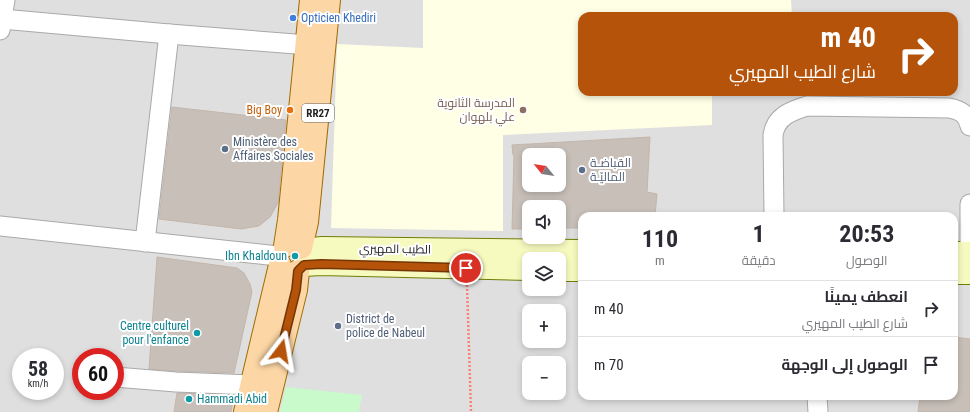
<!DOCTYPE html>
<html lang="ar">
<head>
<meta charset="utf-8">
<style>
  :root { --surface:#fff; --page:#f7f7f7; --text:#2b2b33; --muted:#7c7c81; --line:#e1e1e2 }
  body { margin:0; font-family:"Roboto Condensed",Cairo,sans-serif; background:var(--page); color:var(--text); direction:rtl; height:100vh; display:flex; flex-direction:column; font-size:15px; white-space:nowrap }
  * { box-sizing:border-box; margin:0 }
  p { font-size:13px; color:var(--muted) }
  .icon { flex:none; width:22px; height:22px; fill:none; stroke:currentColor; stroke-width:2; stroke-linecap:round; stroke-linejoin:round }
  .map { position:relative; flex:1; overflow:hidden; direction:ltr }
  .side { position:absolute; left:578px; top:212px; width:380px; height:188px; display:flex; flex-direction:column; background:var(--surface); border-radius:12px; box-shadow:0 2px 6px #0003; direction:rtl }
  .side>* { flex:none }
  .top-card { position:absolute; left:578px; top:12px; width:380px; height:84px; border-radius:12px; box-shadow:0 2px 6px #0003; direction:rtl; background:#b45309; color:#fff; overflow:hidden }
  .needle { width:26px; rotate:300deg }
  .fabs { position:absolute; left:522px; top:148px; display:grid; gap:8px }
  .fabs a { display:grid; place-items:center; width:44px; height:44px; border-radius:8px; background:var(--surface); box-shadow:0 2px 6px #0003; font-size:20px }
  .speed { position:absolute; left:12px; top:348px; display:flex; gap:8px; font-size:20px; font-weight:700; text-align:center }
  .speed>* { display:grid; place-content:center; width:52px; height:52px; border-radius:50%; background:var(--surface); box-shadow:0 2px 6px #0003; line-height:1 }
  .speed small { font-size:10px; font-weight:400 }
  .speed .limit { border:6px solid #d22; background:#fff; color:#111 }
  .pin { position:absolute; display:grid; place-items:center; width:34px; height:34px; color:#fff; margin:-17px; border:2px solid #fff; border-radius:50%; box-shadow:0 1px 4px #0007 }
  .me { position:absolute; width:44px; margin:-22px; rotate:14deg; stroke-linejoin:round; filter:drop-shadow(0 0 3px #0008) }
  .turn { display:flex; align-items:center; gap:14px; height:84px; padding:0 16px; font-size:18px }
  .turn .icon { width:52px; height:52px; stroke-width:2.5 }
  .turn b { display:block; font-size:28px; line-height:34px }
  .eta { display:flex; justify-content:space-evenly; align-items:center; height:68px; text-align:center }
  .eta b { font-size:24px; font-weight:700; line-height:28px }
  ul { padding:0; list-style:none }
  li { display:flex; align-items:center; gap:12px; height:56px; padding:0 16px; border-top:1px solid var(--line) }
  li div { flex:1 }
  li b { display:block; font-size:15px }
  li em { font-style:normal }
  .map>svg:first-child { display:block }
  .residential { fill:#e0dfdf; fill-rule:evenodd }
  .education { fill:#ffffe5 }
  .park { fill:#c8facc }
  .building { fill:#c7bfb8; stroke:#c4b6ab; fill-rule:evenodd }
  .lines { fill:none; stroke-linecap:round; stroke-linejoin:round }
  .street-casing { stroke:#a9a9a9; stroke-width:21 }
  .secondary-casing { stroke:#707d05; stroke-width:24 }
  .primary-casing { stroke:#a06b00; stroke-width:24 }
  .path { stroke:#fa8072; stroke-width:2.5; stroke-dasharray:2 2; stroke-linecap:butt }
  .street { stroke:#fff; stroke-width:19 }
  .secondary { stroke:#f7fabf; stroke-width:22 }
  .primary { stroke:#fcd6a4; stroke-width:22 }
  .route-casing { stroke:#753606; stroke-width:10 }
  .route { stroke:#b45309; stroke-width:7 }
  .shop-dot { fill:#3f7fe0; stroke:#fff; stroke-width:1.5 }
  .food-dot { fill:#e8710a; stroke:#fff; stroke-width:1.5 }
  .education-dot { fill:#8d6e63; stroke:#fff; stroke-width:1.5 }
  .service-dot { fill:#5c6f8a; stroke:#fff; stroke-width:1.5 }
  .culture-dot { fill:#0f9aa8; stroke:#fff; stroke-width:1.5 }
  .labels { text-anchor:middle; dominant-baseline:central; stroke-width:4; stroke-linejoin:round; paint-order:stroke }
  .shield { fill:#fff; stroke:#646464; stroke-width:1 }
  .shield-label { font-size:11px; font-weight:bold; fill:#222 }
  .shop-label { font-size:12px; fill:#366cbe; stroke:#fff; text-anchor:start }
  .education-label { font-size:12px; fill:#785e54; stroke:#fff; text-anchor:end }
  .food-label { font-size:12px; fill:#c56008; stroke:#fff; text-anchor:end }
  .service-label { font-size:12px; fill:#4e5e75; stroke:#fff; text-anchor:start }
  .street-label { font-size:12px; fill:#222; stroke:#fff }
  .culture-label { font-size:12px; fill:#0d838f; stroke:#fff; text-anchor:end }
</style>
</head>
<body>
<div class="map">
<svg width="970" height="412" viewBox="0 0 970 412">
  <rect width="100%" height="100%" fill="#f2efe9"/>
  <path class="residential" d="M0 0H970V412H0ZM582 16H954V92H582ZM529 155H559V185H529ZM529 207H559V237H529ZM582 216H954V396H582ZM529 259H559V289H529ZM529 311H559V341H529ZM21 357H55V391H21ZM81 357H115V391H81ZM529 363H559V393H529Z"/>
  <polygon class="education" points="423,0 791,0 792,16 582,16 582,92 797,92 797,93 712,95 712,125 503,135 503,231 331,228 337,44 423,48"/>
  <polygon class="park" points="286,387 362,395 359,411 360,412 280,412"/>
  <g class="building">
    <polygon points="172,107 286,120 278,203 270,217 259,226 241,229 159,219"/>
    <path d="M650 137 647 192 657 194 655 216 640 213 639 216H582V228H559V207H529V229H512L514 155H513L512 145ZM529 155H559V185H529Z"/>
    <polygon points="157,257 237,268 244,273 250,284 252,292 234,373 177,371 149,369"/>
    <polygon points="954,337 970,339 970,412 918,412 920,396 954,396"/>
    <polygon points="177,393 234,395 231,412 174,412"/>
  </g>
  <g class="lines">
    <defs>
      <g id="street">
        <polyline points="2,19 169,34 321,46"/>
        <polyline points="0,30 5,0"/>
        <path d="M774 216 773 135C776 116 791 111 807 106L949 108C960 110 968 114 970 126"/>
        <polyline points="0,226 278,256"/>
        <polyline points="145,242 169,34"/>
        <polyline points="970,253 970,204"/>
        <polyline points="115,377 176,382 252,385"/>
        <polyline points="817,396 818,412"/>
      </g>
      <g id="secondary">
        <polyline points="303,250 322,248 582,251"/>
        <polyline points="954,253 970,253"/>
        <polyline points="304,265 321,264 529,269"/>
        <polyline points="559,270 582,270"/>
        <polyline points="954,273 970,273"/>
      </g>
      <g id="primary">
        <polyline points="285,246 289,220 311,0"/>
        <polyline points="301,248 307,222 329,0"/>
        <polyline points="245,412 280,265"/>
        <polyline points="266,412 296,290 298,271"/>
      </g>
    </defs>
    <use href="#street" class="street-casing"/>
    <use href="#secondary" class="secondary-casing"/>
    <use href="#primary" class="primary-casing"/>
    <polyline class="path" points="467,285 471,412"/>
    <use href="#street" class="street"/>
    <use href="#secondary" class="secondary"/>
    <use href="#primary" class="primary"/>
  </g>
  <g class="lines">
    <defs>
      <polyline id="route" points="281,351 296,290 298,271 304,265 321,264 466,268"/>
    </defs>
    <use href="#route" class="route-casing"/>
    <use href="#route" class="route"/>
  </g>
  <circle class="shop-dot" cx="293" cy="18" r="4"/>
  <circle class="food-dot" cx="290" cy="110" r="4"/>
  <circle class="education-dot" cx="523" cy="110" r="4"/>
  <g class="service-dot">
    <circle cx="225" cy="149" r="4"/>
    <circle cx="582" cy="170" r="4"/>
    <circle cx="338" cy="326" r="4"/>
  </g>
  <g class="culture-dot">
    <circle cx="295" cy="256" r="4"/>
    <circle cx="197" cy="333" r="4"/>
    <circle cx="189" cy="399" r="4"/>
  </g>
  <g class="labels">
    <rect class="shield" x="302" y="104" width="32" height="18" rx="3"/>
    <g class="shield-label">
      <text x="318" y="113">RR27</text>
    </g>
    <g class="shop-label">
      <text x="301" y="18">Opticien Khediri</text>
    </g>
    <g class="education-label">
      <text x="515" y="103">المدرسة الثانوية<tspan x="515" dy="14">علي بلهوان</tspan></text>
    </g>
    <g class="food-label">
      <text x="282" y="110">Big Boy</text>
    </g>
    <g class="service-label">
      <text x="233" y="142">Ministère des<tspan x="233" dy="14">Affaires Sociales</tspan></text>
      <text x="590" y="163">القباضـة<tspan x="590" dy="14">الماليّـة</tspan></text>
      <text x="346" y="319">District de<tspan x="346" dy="14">police de Nabeul</tspan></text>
    </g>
    <g class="street-label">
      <text transform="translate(395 249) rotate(1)">الطيب المهيري</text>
    </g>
    <g class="culture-label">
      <text x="287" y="256">Ibn Khaldoun</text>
      <text x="189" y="326">Centre culturel<tspan x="189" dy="14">pour l'enfance</tspan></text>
      <text x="197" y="399" text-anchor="start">Hammadi Abid</text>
    </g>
  </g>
</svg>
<div class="fabs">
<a><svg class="needle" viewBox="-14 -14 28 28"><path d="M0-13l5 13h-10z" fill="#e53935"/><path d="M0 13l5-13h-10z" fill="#7c7c81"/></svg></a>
<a><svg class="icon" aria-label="sound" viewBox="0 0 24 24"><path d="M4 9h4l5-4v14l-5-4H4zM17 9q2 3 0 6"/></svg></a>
<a><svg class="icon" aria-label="layers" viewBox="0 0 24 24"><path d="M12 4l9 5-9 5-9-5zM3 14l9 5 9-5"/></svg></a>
<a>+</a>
<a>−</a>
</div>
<div class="speed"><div>58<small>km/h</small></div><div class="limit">60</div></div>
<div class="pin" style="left:466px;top:268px;background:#d93025"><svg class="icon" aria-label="arrive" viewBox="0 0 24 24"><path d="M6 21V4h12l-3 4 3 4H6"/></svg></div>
<svg class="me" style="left:281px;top:351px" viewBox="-20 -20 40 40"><path d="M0-17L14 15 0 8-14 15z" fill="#b45309" stroke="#fff" stroke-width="4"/></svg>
<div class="top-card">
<div class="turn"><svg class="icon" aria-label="right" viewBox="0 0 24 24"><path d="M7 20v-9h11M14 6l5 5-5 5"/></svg><div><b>40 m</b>شارع الطيب المهيري</div></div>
</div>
<section class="side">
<div class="eta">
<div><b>20:53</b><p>الوصول</p></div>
<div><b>1</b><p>دقيقة</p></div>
<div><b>110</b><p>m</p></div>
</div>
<ul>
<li><svg class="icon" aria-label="right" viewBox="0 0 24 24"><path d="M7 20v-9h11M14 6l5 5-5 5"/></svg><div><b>انعطف يمينًا</b><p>شارع الطيب المهيري</p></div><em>40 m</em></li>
<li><svg class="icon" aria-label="arrive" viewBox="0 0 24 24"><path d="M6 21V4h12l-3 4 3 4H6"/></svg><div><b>الوصول إلى الوجهة</b></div><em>70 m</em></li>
</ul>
</section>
</div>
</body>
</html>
